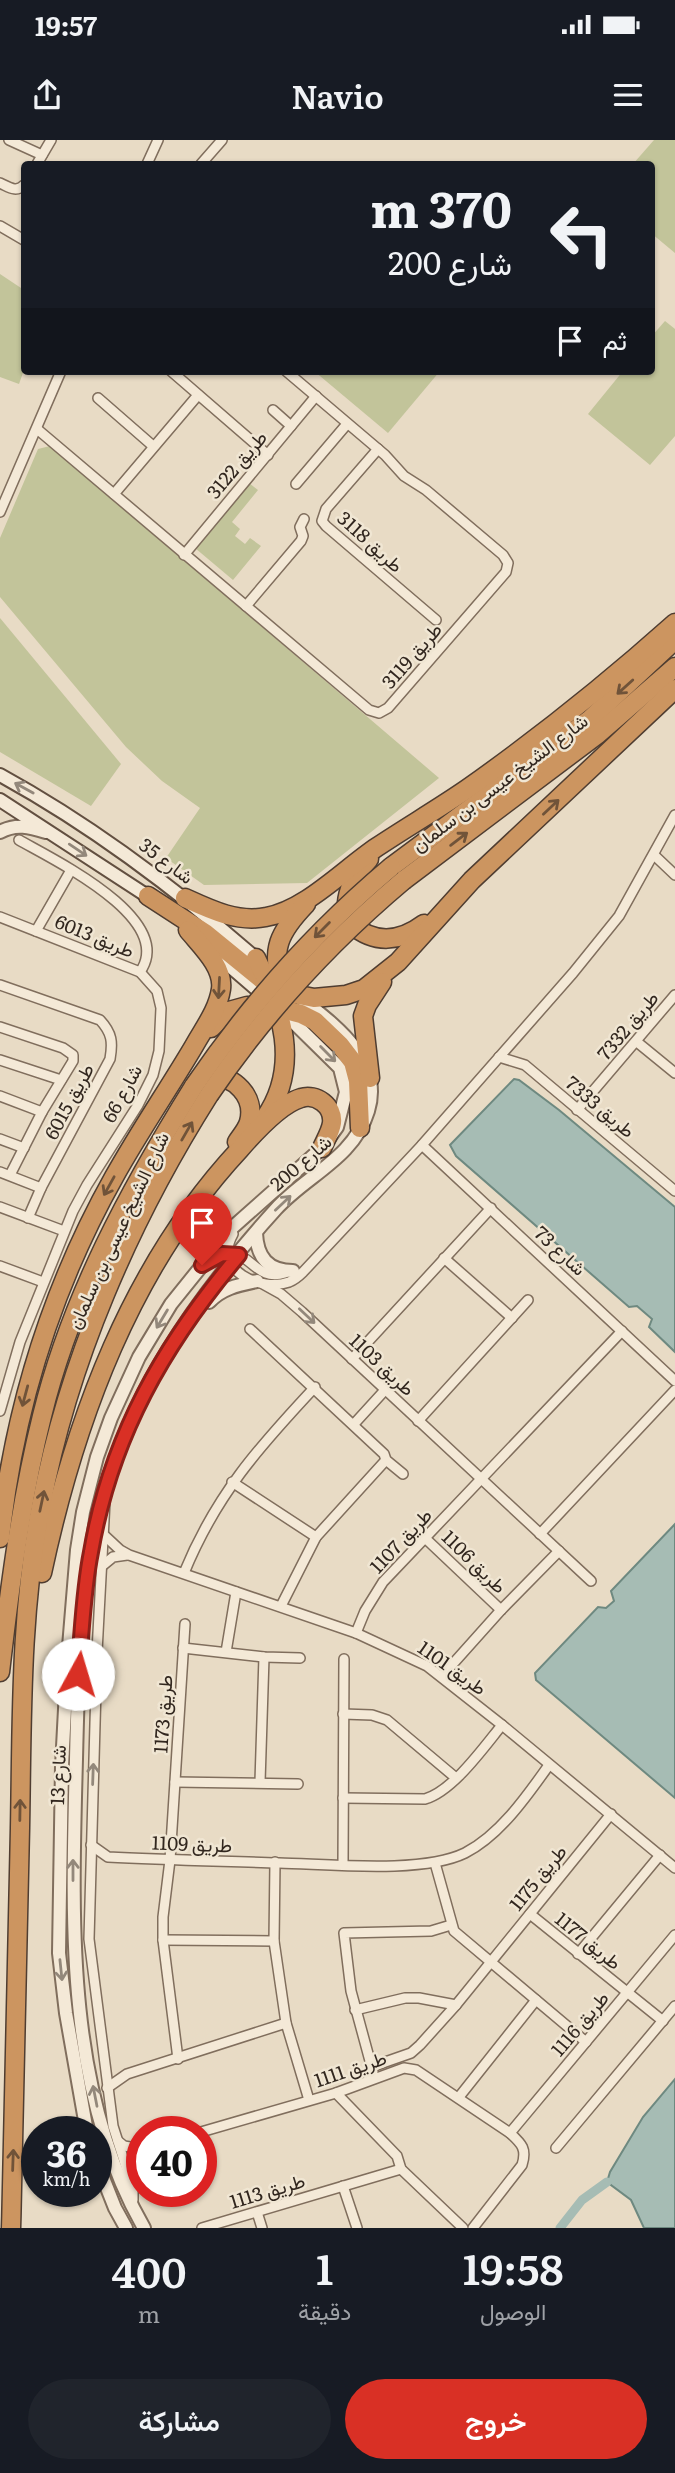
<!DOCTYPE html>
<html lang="ar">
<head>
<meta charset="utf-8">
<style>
  :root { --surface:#171b24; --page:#20242c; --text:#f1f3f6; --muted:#9ea1a6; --accent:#d93025 }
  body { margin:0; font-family:Literata,Vazirmatn,serif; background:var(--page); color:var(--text); direction:rtl; height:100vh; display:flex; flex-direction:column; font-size:26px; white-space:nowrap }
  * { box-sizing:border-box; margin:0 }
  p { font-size:23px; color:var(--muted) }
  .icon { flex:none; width:38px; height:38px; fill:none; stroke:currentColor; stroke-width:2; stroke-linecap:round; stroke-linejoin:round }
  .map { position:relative; height:2088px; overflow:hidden; direction:ltr }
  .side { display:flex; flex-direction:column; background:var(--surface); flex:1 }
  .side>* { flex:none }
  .guide { position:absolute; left:21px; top:21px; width:634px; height:214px; border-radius:7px; box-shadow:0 2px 5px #0004; direction:rtl; background:#171b24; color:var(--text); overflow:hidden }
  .speed { position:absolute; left:21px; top:1976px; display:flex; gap:14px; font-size:35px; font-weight:700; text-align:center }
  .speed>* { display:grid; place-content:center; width:91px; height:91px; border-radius:50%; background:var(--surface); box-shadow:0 2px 5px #0004; line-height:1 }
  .speed small { font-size:18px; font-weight:400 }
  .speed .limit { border:10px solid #d22; background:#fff; color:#111 }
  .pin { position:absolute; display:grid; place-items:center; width:60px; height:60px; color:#fff; margin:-72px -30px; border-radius:50% 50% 50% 0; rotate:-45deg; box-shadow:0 0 7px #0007 }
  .pin .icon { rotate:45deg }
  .me { position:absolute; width:77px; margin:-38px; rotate:6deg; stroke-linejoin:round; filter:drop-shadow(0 0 5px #0008) }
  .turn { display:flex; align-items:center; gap:24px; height:147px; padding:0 28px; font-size:32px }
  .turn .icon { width:91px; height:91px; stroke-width:2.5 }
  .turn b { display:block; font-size:49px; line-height:60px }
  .then { display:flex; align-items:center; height:66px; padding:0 28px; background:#0003; gap:14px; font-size:26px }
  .eta { display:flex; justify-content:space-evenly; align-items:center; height:119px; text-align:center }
  .eta b { font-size:42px; font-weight:600; line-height:49px }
  .button { display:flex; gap:14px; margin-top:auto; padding:14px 28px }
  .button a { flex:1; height:80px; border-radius:42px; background:var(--accent); color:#fff; font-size:28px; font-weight:600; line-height:80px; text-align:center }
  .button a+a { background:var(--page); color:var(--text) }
  .status { display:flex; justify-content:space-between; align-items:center; height:49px; padding:0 35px; background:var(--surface); direction:ltr }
  .status svg { height:19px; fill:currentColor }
  header { display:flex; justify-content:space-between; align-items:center; height:91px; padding:0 28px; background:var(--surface); font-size:32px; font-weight:600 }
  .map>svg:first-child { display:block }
  .green { fill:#c2c49a }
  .water { fill:#a6bcb4; stroke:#6e8980; stroke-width:2 }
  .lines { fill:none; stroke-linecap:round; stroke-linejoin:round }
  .canal { stroke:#a6bcb4; stroke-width:9 }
  .minor-casing { stroke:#806e5d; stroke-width:12 }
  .tertiary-casing { stroke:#806e5d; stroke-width:16 }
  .secondary-casing { stroke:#624f40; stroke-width:16 }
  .motorway-casing { stroke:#4f3d31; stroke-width:21 }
  .minor { stroke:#f4e9d7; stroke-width:9 }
  .tertiary { stroke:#f4e9d7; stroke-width:12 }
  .secondary { stroke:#f4e9d7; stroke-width:12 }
  .motorway { stroke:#cc9560; stroke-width:18 }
  .motorway-bridge-casing { stroke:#4f3d31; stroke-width:21; stroke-linecap:butt }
  .motorway-bridge { stroke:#cc9560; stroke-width:18 }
  .oneway { stroke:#705339 }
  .oneway2 { stroke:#93887b }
  .route-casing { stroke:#8d1f18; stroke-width:18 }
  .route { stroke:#d93025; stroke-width:12 }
  .labels { text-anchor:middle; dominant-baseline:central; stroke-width:5; stroke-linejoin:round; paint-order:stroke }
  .street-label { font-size:19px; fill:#32271f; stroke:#f0e6d3 }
</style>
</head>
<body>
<div class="status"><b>19:57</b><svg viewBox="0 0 49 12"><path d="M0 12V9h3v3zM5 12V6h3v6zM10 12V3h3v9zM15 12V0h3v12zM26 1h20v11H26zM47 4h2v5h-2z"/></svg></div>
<header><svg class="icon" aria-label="menu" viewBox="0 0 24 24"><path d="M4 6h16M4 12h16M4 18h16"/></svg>Navio<svg class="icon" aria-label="share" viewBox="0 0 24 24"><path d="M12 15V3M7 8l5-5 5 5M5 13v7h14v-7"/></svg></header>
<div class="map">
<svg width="675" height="2088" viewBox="0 0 675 2088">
  <rect width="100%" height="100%" fill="#e8dbc5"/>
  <g class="green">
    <polygon points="654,0 675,0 675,113 651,93 651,24 633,24"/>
    <polygon points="0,134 24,150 24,230 19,244 0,237"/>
    <polygon points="665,181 675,189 675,296 650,325 588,274 623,231 651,231 651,197"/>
    <polygon points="314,231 440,231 388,293"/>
    <polygon points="50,306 439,638 307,743 204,745 166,718 200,668 162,641 126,607 0,457 0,398 38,309"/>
    <polygon points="249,343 258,350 232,382 240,389 235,396 245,404 250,398 261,406 233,440 195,408"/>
    <polygon points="0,478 121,624 91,666 0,612"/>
  </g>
  <g class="water">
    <polygon points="514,939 519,940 559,970 675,1067 675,1212 649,1187 652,1179 637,1166 629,1167 456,1016 450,1005"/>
    <polygon points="675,1384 675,1658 536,1540 535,1533 598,1467 606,1468 614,1461 611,1451"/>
    <polygon points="675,1939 675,2088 644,2088 631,2060 607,2042 610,2032 643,1977"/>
  </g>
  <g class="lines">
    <polyline class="canal" points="560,2088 582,2060 607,2042"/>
    <defs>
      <g id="minor">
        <polyline points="9,0 42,15"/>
        <polyline points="37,24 51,0"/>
        <polyline points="147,24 158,0"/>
        <polyline points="201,24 222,0"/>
        <path d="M0 43C9 47 16 53 24 45"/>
        <polyline points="0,86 24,100"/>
        <polyline points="171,231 268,315"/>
        <polyline points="98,258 153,306"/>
        <polyline points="273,270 291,286"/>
        <polyline points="37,289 369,570 379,573 388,568 506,432 508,423 503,415 426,350 404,336 385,315 286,231"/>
        <polyline points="378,309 326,369 322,381 326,386 436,480"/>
        <polyline points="296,344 347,284"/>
        <polyline points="114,354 198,255"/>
        <polyline points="0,372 61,231"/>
        <polyline points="184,415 316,256"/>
        <polyline points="246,466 301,401 303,396 300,387 304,379"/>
        <path d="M19 700C54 720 177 779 140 832"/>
        <polyline points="654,715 675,735"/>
        <polyline points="0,777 140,832 157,851 161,868 159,911 153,935 138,965 87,1045 73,1071 20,1202 0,1271"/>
        <polyline points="36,791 71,730"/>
        <path d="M0 845 100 880C112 893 113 902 110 919L41 1048 28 1078"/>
        <polyline points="0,887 63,908 73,915 73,921 42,972 10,1035"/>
        <polyline points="637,902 675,933"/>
        <polyline points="499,917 525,925 675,1051"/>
        <polyline points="0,920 61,940"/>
        <polyline points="0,956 42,972"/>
        <polyline points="577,970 675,855"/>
        <polyline points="0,999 24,1008"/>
        <polyline points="422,1005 675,1241"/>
        <polyline points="0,1032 41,1048"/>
        <polyline points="0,1067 64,1091"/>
        <path d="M233 1094C212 1131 261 1152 289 1142 294 1140 299 1136 303 1132L422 1005 573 833 619 776 675 675"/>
        <path d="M233 1113C254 1118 258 1141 285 1133"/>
        <polyline points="444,1118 512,1178"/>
        <polyline points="0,1126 43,1142"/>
        <polyline points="263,1144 281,1154 302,1172 591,1441"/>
        <polyline points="250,1189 384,1314 386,1320 403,1334"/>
        <polyline points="352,1219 491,1068"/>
        <polyline points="418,1281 528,1160"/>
        <polyline points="354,1284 385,1250"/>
        <polyline points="232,1342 316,1397"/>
        <polyline points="105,1361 97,1512 89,1799 113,1986 133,2049 133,2060"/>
        <polyline points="540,1394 675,1250"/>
        <polyline points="105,1396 120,1410 129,1415 356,1493 427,1526 502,1585 675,1728"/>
        <polyline points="425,1398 501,1470"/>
        <polyline points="102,1426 113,1417 127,1415"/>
        <path d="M184 1433C216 1355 258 1308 315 1247"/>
        <polyline points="281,1466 316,1397 386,1320"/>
        <polyline points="356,1493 365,1471 383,1442 622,1191"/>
        <polyline points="183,1508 264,1517 300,1518"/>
        <polyline points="226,1512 236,1452"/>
        <polyline points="442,1536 501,1470 559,1411"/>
        <polyline points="343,1574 372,1575 387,1580 456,1638"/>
        <polyline points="175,1642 298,1644"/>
        <polyline points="260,1642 264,1517"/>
        <path d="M343 1658 425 1659C453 1651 484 1607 502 1585"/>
        <path d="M91 1705 108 1717C165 1720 222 1721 279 1723 328 1724 422 1734 465 1713 500 1695 527 1656 549 1625"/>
        <polyline points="275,1722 274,1801 286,1883 309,1960"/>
        <polyline points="435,1723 454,1791 586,1902"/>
        <polyline points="343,1725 344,1519"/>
        <polyline points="530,1774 663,1881"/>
        <polyline points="163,1800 274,1801"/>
        <polyline points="578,1814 660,1715"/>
        <polyline points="355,1870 405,1858 419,1858 456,1865"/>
        <polyline points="178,1919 163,1800 163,1777 170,1720 185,1484"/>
        <polyline points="371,1927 411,1913 420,1905 456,1865 611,1674"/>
        <polyline points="373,1932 351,1851 344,1793 431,1791 451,1785"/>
        <polyline points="107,1948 127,1934 286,1883"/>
        <polyline points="336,1953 397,2016 401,2029 463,2088"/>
        <polyline points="459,1957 536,1860"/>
        <path d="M201 1992 336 1953 404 1928 416 1930 510 1993C522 2004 527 2009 522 2025L473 2088"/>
        <polyline points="510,1993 675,1795"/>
        <polyline points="118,2001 124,2006 142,2009"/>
        <polyline points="556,2008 675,1866"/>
        <polyline points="343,2046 357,2088"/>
        <polyline points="257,2072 262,2088"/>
        <polyline points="202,2088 401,2029"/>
      </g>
      <g id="tertiary">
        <path d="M0 692C16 683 30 687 46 692"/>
        <path d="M256 1093C257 1117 268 1131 293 1131"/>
        <path d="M209 1162C222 1148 238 1145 257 1141"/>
        <polyline points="87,1992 66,1873 59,1813 62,1626 67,1531 77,1410 83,1372 97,1317 111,1278 139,1217 171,1164 233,1087 322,1008 337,987 346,952 340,928 281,870"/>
        <polyline points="96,2020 115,2068 126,2088"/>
        <path d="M144 2088C64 1949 72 1774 76 1619 78 1540 79 1458 97 1380 111 1320 135 1264 168 1210 198 1161 237 1112 276 1069 307 1035 354 1018 368 971 384 919 333 884 298 856"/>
      </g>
      <g id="secondary">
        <path d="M0 635C95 687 179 751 260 822"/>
        <polyline points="0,660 152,759"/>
        <polyline points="211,810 269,860"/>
      </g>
      <g id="motorway">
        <path d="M369 719C353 736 340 761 351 784 375 805 400 802 424 784"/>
        <polyline points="391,727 589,580 675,500"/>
        <polyline points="404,740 598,594 675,527"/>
        <polyline points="148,756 205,793 271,847 284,852 314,858 346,855 364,849 398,822 472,740 675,549"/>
        <path d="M185 758C209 769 237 783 266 777 306 770 344 729 377 707 407 687 438 669 467 649 539 598 609 542 675 483"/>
        <path d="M256 818C282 869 301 926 265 978"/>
        <path d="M283 848C269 810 280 791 306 764"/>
        <polyline points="211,888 229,871 247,866 278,868 301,874 315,881 340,905 353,922 358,941 360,988"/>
        <path d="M210 935C234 936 256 956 249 982 247 989 241 996 237 1002"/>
        <polyline points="370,938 363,876 367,865 382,842"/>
        <path d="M0 1398C14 1269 50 1151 114 1037 139 992 168 950 194 906 204 888 218 870 221 849 224 827 201 806 188 790"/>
        <path d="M42 1433C75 1279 131 1126 240 1009 254 993 280 964 301 958 316 953 334 966 332 983 331 991 325 1001 322 1008"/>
        <path d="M0 1532C10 1446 21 1360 42 1276 71 1157 130 1049 194 946"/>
        <path d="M11 2088C15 1955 18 1822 20 1688 22 1581 20 1472 41 1366 68 1221 130 1080 209 955"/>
      </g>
    </defs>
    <use href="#minor" class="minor-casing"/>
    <use href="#tertiary" class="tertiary-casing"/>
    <use href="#secondary" class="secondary-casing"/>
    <use href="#motorway" class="motorway-casing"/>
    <use href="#minor" class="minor"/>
    <use href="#tertiary" class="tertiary"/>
    <use href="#secondary" class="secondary"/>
    <use href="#motorway" class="motorway"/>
    <defs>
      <g id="motorway-bridge">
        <path d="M194 946C250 864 315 791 391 727"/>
        <path d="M209 955C264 874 329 803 404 740"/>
      </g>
    </defs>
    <use href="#motorway-bridge" class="motorway-bridge-casing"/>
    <use href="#motorway-bridge" class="motorway-bridge"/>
  </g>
  <defs><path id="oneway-shaft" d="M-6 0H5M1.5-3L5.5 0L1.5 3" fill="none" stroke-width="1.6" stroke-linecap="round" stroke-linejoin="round" transform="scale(1.75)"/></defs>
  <g class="oneway">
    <use href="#oneway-shaft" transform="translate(625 547) rotate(138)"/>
    <use href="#oneway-shaft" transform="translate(551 667) rotate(-43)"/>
    <use href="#oneway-shaft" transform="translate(459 699) rotate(-37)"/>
    <use href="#oneway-shaft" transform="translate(322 790) rotate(135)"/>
    <use href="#oneway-shaft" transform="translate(219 848) rotate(93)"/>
    <use href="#oneway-shaft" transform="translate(187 991) rotate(-60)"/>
    <use href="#oneway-shaft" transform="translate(109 1046) rotate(119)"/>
    <use href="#oneway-shaft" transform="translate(25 1256) rotate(105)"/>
    <use href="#oneway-shaft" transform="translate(42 1361) rotate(-78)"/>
    <use href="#oneway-shaft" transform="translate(20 1670) rotate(-89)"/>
    <use href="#oneway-shaft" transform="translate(13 2020) rotate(-88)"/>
  </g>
  <g class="oneway2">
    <use href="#oneway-shaft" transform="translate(24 648) rotate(-151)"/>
    <use href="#oneway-shaft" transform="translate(78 710) rotate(34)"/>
    <use href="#oneway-shaft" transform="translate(328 914) rotate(45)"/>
    <use href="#oneway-shaft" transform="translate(283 1063) rotate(-43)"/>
    <use href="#oneway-shaft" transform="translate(307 1176) rotate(43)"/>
    <use href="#oneway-shaft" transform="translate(162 1179) rotate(121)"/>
    <use href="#oneway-shaft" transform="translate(93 1634) rotate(-88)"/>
    <use href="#oneway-shaft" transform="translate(73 1730) rotate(-90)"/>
    <use href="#oneway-shaft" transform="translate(61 1830) rotate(84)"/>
    <use href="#oneway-shaft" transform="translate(95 1956) rotate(-101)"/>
  </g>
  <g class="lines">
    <defs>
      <path id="route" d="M78 1534C82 1494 83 1452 91 1412 111 1296 164 1204 239 1115L222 1114 202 1125"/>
    </defs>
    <use href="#route" class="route-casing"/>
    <use href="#route" class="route"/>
  </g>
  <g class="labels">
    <g class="street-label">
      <text transform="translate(236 324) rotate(-50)">طريق 3122</text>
      <text transform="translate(371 401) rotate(42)">طريق 3118</text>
      <text transform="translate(411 515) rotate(-49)">طريق 3119</text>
      <text transform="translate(499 642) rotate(-37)">شارع الشيخ عيسى بن سلمان</text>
      <text transform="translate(167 720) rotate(37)">شارع 35</text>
      <text transform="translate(95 795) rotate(22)">طريق 6013</text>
      <text transform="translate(627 885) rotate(-50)">طريق 7332</text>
      <text transform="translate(121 953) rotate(-62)">شارع 66</text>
      <text transform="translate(68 961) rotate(-62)">طريق 6015</text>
      <text transform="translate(601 966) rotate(40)">طريق 7333</text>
      <text transform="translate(300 1022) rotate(-41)">شارع 200</text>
      <text transform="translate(117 1090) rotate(-65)">شارع الشيخ عيسى بن سلمان</text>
      <text transform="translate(561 1110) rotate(43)">شارع 73</text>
      <text transform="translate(383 1224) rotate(43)">طريق 1103</text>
      <text transform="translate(400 1400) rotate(-47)">طريق 1107</text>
      <text transform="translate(475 1421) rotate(44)">طريق 1106</text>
      <text transform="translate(453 1527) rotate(35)">طريق 1101</text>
      <text transform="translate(162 1574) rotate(-86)">طريق 1173</text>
      <text transform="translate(57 1635) rotate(-88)">شارع 13</text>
      <text transform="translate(192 1703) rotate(2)">طريق 1109</text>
      <text transform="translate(537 1737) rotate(-51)">طريق 1175</text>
      <text transform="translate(589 1800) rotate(39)">طريق 1177</text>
      <text transform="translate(579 1883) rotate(-50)">طريق 1116</text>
      <text transform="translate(350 1928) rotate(-19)">طريق 1111</text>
      <text transform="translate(267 2050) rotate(-17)">طريق 1113</text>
    </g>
  </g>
</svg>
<div class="speed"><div>36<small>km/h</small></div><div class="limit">40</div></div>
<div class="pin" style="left:202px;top:1125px;background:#d93025"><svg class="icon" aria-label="arrive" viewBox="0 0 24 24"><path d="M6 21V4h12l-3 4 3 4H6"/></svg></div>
<svg class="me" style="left:78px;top:1534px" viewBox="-20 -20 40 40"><circle r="19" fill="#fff"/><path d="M0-13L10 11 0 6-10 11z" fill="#d93025"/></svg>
<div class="guide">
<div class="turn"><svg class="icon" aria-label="left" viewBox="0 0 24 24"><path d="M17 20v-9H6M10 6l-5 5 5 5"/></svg><div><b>370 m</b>شارع 200</div></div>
<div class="then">ثم<svg class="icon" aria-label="arrive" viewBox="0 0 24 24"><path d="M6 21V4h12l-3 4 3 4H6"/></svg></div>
</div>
</div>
<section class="side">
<div class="eta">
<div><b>19:58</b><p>الوصول</p></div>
<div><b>1</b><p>دقيقة</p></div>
<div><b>400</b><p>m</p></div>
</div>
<div class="button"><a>خروج</a><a>مشاركة</a></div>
</section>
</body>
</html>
